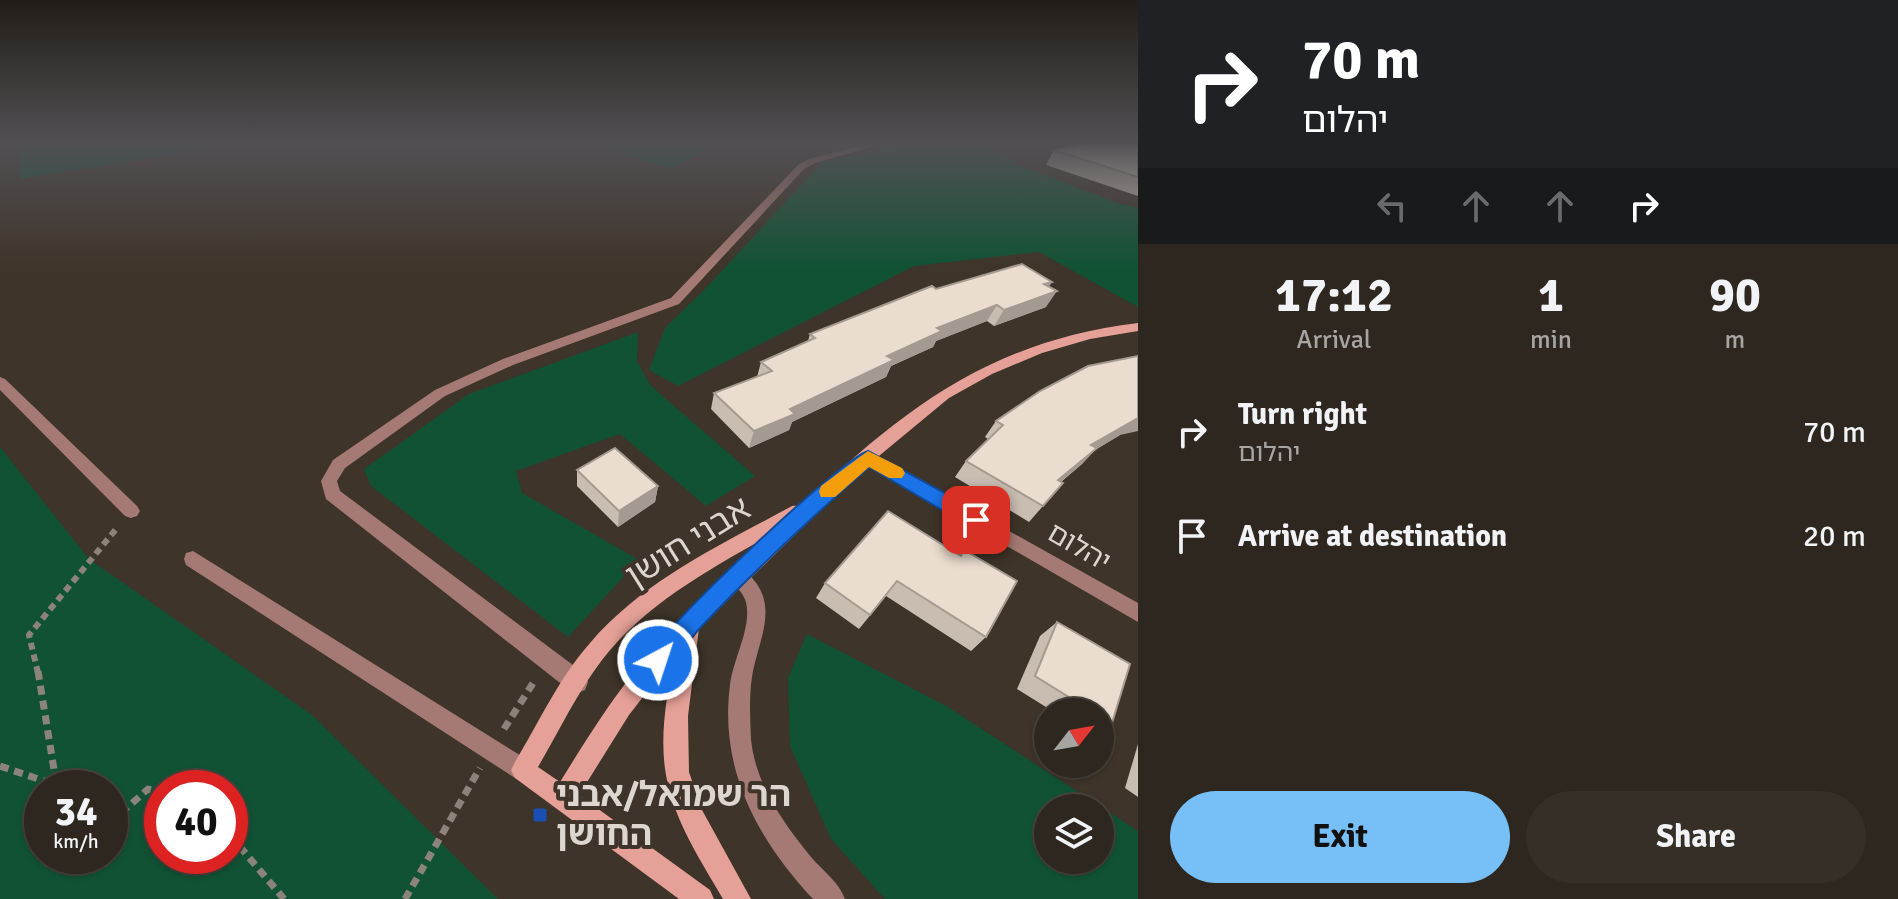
<!DOCTYPE html>
<html lang="en">
<head>
<meta charset="utf-8">
<style>
  :root { --surface:#2e271f; --page:#362f28; --text:#f1f3f6; --muted:#a7a5a4; --line:#49443d; --accent:#76c0f7 }
  body { margin:0; font-family:Signika,"Noto Sans Hebrew",sans-serif; background:var(--page); color:var(--text); height:100vh; display:flex; flex-direction:column; font-size:30px; white-space:nowrap }
  * { box-sizing:border-box; margin:0 }
  p { font-size:26px; color:var(--muted) }
  .icon { flex:none; width:44px; height:44px; fill:none; stroke:currentColor; stroke-width:2; stroke-linecap:round; stroke-linejoin:round }
  .map { position:relative; flex:1; overflow:hidden }
  .side { display:flex; flex-direction:column; background:var(--surface); width:760px }
  .side>* { flex:none }
  .top-card { background:#202124; color:#fff; overflow:hidden }
  .needle { width:52px; rotate:59deg }
  .fabs { position:absolute; left:1034px; top:698px; display:grid; gap:16px }
  .fabs a { display:grid; place-items:center; width:80px; height:80px; border-radius:50%; background:var(--surface); box-shadow:0 2px 6px #0004,0 0 0 2px var(--line); font-size:40px }
  .speed { position:absolute; left:24px; top:770px; display:flex; gap:16px; font-size:40px; font-weight:700; text-align:center }
  .speed>* { display:grid; place-content:center; width:104px; height:104px; border-radius:50%; background:var(--surface); box-shadow:0 2px 6px #0004,0 0 0 2px var(--line); line-height:1 }
  .speed small { font-size:20px; font-weight:400 }
  .speed .limit { border:12px solid #d22; background:#fff; color:#111 }
  .pin { position:absolute; display:grid; place-items:center; width:68px; height:68px; color:#fff; margin:-34px; border-radius:16px; box-shadow:0 4px 12px #0006 }
  .me { position:absolute; width:88px; margin:-44px; rotate:40deg; stroke-linejoin:round; filter:drop-shadow(0 0 6px #0008) }
  .turn { display:flex; align-items:center; gap:28px; height:168px; padding:0 32px; font-size:36px }
  .turn .icon { width:104px; height:104px; stroke-width:2.5 }
  .turn b { display:block; font-size:56px; line-height:68px }
  .lanes { display:flex; align-items:center; height:76px; padding:0 32px; background:#0003; justify-content:center; gap:40px; direction:ltr }
  .lanes .off { opacity:.35 }
  .eta { display:flex; justify-content:space-evenly; align-items:center; height:136px; text-align:center }
  .eta b { font-size:48px; font-weight:700; line-height:56px }
  .button { display:flex; gap:16px; margin-top:auto; padding:16px 32px }
  .button a { flex:1; height:92px; border-radius:48px; background:var(--accent); color:#111; font-size:32px; font-weight:700; line-height:92px; text-align:center }
  .button a+a { background:var(--page); color:var(--text) }
  ul { padding:0; list-style:none }
  li { display:flex; align-items:center; gap:24px; height:104px; padding:0 32px }
  li div { flex:1 }
  li b { display:block; font-size:30px }
  li em { font-style:normal }
  main { display:flex; flex:1; min-height:0 }
  .map>svg:first-child { display:block }
  .green { fill:#115234; fill-rule:evenodd }
  .lines { fill:none; stroke-linecap:round; stroke-linejoin:round }
  .path-far1 { stroke:#8c847b; stroke-width:6; stroke-dasharray:7 5; stroke-linecap:butt }
  .path { stroke:#8c847b; stroke-width:7; stroke-dasharray:9 6; stroke-linecap:butt }
  .lane { fill:#a67a74; fill-rule:evenodd }
  .street { fill:#a67a74; fill-rule:evenodd }
  .secondary { fill:#e5a097; fill-rule:evenodd }
  .wall { fill:#c9bdb2 }
  .shaded-wall { fill:#a49a91 }
  .building { fill:#eadccf; stroke:#a49a91; stroke-width:2 }
  .route { fill:#1a73e8; stroke:#114b97; stroke-width:2 }
  .slow { fill:#f59e0b }
  .transit-dot { fill:#1a4fb4; stroke:#3e3429; stroke-width:3 }
  .labels { text-anchor:middle; dominant-baseline:central; stroke-width:8; stroke-linejoin:round; paint-order:stroke }
  .street-label { font-size:28px; fill:#dcd6cf; stroke:#3e3429 }
  .near-street-label { font-size:34px; fill:#dcd6cf; stroke:#3e3429 }
  .near-poi-label { font-size:34px; font-weight:bold; fill:#dcd6cf; stroke:#3e3429; text-anchor:start }
</style>
</head>
<body>
<main>
<div class="map">
<svg width="1138" height="899" viewBox="0 0 1138 899">
  <rect width="100%" height="100%" fill="#3e3429"/>
  <g class="green">
    <polygon points="19,143 242,143 20,179"/>
    <polygon points="585,143 719,143 671,169"/>
    <polygon points="902,143 982,143 1019,165 1117,203 1138,208 1138,307 1039,252 914,266 678,386 649,370 665,328 705,289 814,171 822,163"/>
    <polygon points="638,332 637,361 650,385 755,476 706,506 620,434 516,471 522,493 639,560 568,637 371,486 364,469 469,394"/>
    <path d="M0 447 89 559 312 715 498 899H0ZM42 788H110V856H42ZM230 788V856H162V788Z"/>
    <path d="M807 634 948 707 1138 831V899H885L831 839 790 746 788 678ZM1100 808V860H1048V808Z"/>
  </g>
  <g class="lines">
    <polyline class="path-far1" points="38,673 29,635 117,528"/>
    <g class="path">
      <polyline points="38,671 57,788"/>
      <polyline points="504,729 535,680"/>
      <polyline points="0,766 56,785"/>
      <polyline points="110,823 148,789 162,793"/>
      <polyline points="230,835 284,899"/>
      <polyline points="405,899 480,768"/>
    </g>
    <g class="lane">
      <polygon points="871,143 885,143 815,163 804,169 679,304 513,365 445,396 345,468 337,481 340,491 585,674 588,682 585,690 577,693 569,690 326,499 321,481 333,460 435,390 503,359 671,298 798,165 809,159"/>
      <path d="M739 568C746 570 748 573 753 579 779 609 757 643 752 677 749 697 750 718 751 739 755 783 783 823 811 857 823 871 839 882 845 899H813C757 839 719 769 730 685 733 659 752 628 746 602 743 592 734 585 729 576L732 570Z"/>
    </g>
    <g class="street">
      <polygon points="0,377 5,379 137,506 140,511 137,516 131,518 125,516 0,390"/>
      <polygon points="868,452 1138,603 1138,622 862,462 860,458 862,454"/>
      <polygon points="193,551 531,762 535,770 531,778 523,782 515,778 186,565 184,559 186,553"/>
    </g>
    <path class="secondary" d="M1138 323V331L1090 339 1042 353 992 374 949 398 862 470 699 628 688 716 689 772 702 810 751 899H723C701 861 673 819 666 775 659 736 667 695 674 657L629 715 579 795 710 890 714 899H679L515 778 511 770 515 762C539 722 559 678 590 643 644 580 721 545 792 506L802 505C906 407 991 341 1138 323ZM770 535C730 573 688 609 652 651 616 691 588 737 560 782L538 767C559 731 577 693 602 660 645 604 710 569 770 535Z"/>
  </g>
  <g class="wall">
    <polygon points="1138,143 1138,196 1046,165 1054,150"/>
    <polygon points="1049,286 1046,307 994,326 987,321 936,341 933,347 891,366 886,377 792,422 789,430 749,448 711,409 714,393 757,377 761,362 808,341 810,334 936,289"/>
    <polygon points="996,421 1120,435 1095,450 1082,464 1061,482 1043,506 1029,522 955,477 966,461 988,439 985,437"/>
    <polygon points="577,470 658,486 655,502 618,527 577,486"/>
    <polygon points="964,550 986,637 971,651 886,596 859,629 816,598 825,583 960,555"/>
    <polygon points="1057,622 1112,723 1100,730 1100,712 1054,712 1017,689 1040,636"/>
    <polygon points="1138,744 1138,797 1125,788"/>
  </g>
  <g class="shaded-wall">
    <polygon points="1052,282 1043,296 1057,291 1046,307 994,326 1004,310 1044,284"/>
    <polygon points="997,305 987,321 936,341 933,347 891,366 886,377 792,422 789,430 749,448 754,431 790,409 937,328"/>
    <polygon points="1138,418 1138,431 1120,435 1095,450 1082,464 1043,496 1091,445"/>
    <polygon points="658,486 655,502 618,527 619,511"/>
  </g>
  <g class="building">
    <polygon points="1088,143 1138,143 1138,177 1054,150"/>
    <polygon points="1022,264 1052,282 1044,284 1057,291 1004,310 997,305 937,328 942,331 887,356 894,360 790,409 795,414 754,431 714,393 772,371 761,362 815,338 810,334 932,286 936,289"/>
    <polygon points="1138,356 1138,418 1091,445 1097,448 1058,480 1063,483 1043,506 966,461 1003,425 996,421 1040,391 1088,366"/>
    <polygon points="615,448 658,486 619,511 577,470"/>
    <polygon points="888,511 961,556 964,550 1017,581 986,637 897,581 870,615 825,583"/>
    <polygon points="1057,622 1130,664 1112,723 1100,716 1100,712 1093,712 1035,676"/>
  </g>
  <linearGradient id="sky" x2="0" y2="1"><stop stop-color="#221d17"/><stop offset="0.53" stop-color="#525054"/><stop offset="1" stop-color="#525054" stop-opacity="0"/></linearGradient>
  <rect width="1138" height="269" fill="url(#sky)"/>
  <path class="route" d="M868 451 983 514 986 520 983 526H969L869 467C811 518 753 572 700 628 687 642 676 665 658 672L650 669 646 660C658 632 841 459 868 451Z"/>
  <polygon class="slow" points="868,451 902,468 905,473 902,478 889,478 869,467 835,497 821,497 819,492 821,486"/>
  <rect class="transit-dot" x="532" y="807" width="16" height="16" rx="4"/>
  <g class="labels">
    <g class="street-label">
      <text transform="translate(1079 547) rotate(30)">יהלום</text>
    </g>
    <g class="near-street-label">
      <text transform="translate(688 542) rotate(-32)">אבני חושן</text>
    </g>
    <g class="near-poi-label">
      <text x="556" y="795">הר שמואל/אבני<tspan x="556" dy="39">החושן</tspan></text>
    </g>
  </g>
</svg>
<div class="fabs">
<a><svg class="needle" viewBox="-14 -14 28 28"><path d="M0-13l5 13h-10z" fill="#e53935"/><path d="M0 13l5-13h-10z" fill="#a7a5a4"/></svg></a>
<a><svg class="icon" aria-label="layers" viewBox="0 0 24 24"><path d="M12 4l9 5-9 5-9-5zM3 14l9 5 9-5"/></svg></a>
</div>
<div class="speed"><div>34<small>km/h</small></div><div class="limit">40</div></div>
<div class="pin" style="left:976px;top:520px;background:#d93025"><svg class="icon" aria-label="arrive" viewBox="0 0 24 24"><path d="M6 21V4h12l-3 4 3 4H6"/></svg></div>
<svg class="me" style="left:658px;top:660px" viewBox="-20 -20 40 40"><circle r="17" fill="#1a73e8" stroke="#fff" stroke-width="3"/><path d="M0-11L8 9 0 5-8 9z" fill="#fff"/></svg>
</div>
<section class="side">
<div class="top-card">
<div class="turn"><svg class="icon" aria-label="right" viewBox="0 0 24 24"><path d="M7 20v-9h11M14 6l5 5-5 5"/></svg><div><b>70 m</b>יהלום</div></div>
<div class="lanes"><svg class="icon off" aria-label="left" viewBox="0 0 24 24"><path d="M17 20v-9H6M10 6l-5 5 5 5"/></svg><svg class="icon off" aria-label="ahead" viewBox="0 0 24 24"><path d="M12 20V5M6 11l6-6 6 6"/></svg><svg class="icon off" aria-label="ahead" viewBox="0 0 24 24"><path d="M12 20V5M6 11l6-6 6 6"/></svg><svg class="icon" aria-label="right" viewBox="0 0 24 24"><path d="M7 20v-9h11M14 6l5 5-5 5"/></svg></div>
</div>
<div class="eta">
<div><b>17:12</b><p>Arrival</p></div>
<div><b>1</b><p>min</p></div>
<div><b>90</b><p>m</p></div>
</div>
<ul>
<li><svg class="icon" aria-label="right" viewBox="0 0 24 24"><path d="M7 20v-9h11M14 6l5 5-5 5"/></svg><div><b>Turn right</b><p>יהלום</p></div><em>70 m</em></li>
<li><svg class="icon" aria-label="arrive" viewBox="0 0 24 24"><path d="M6 21V4h12l-3 4 3 4H6"/></svg><div><b>Arrive at destination</b></div><em>20 m</em></li>
</ul>
<div class="button"><a>Exit</a><a>Share</a></div>
</section>
</main>
</body>
</html>
